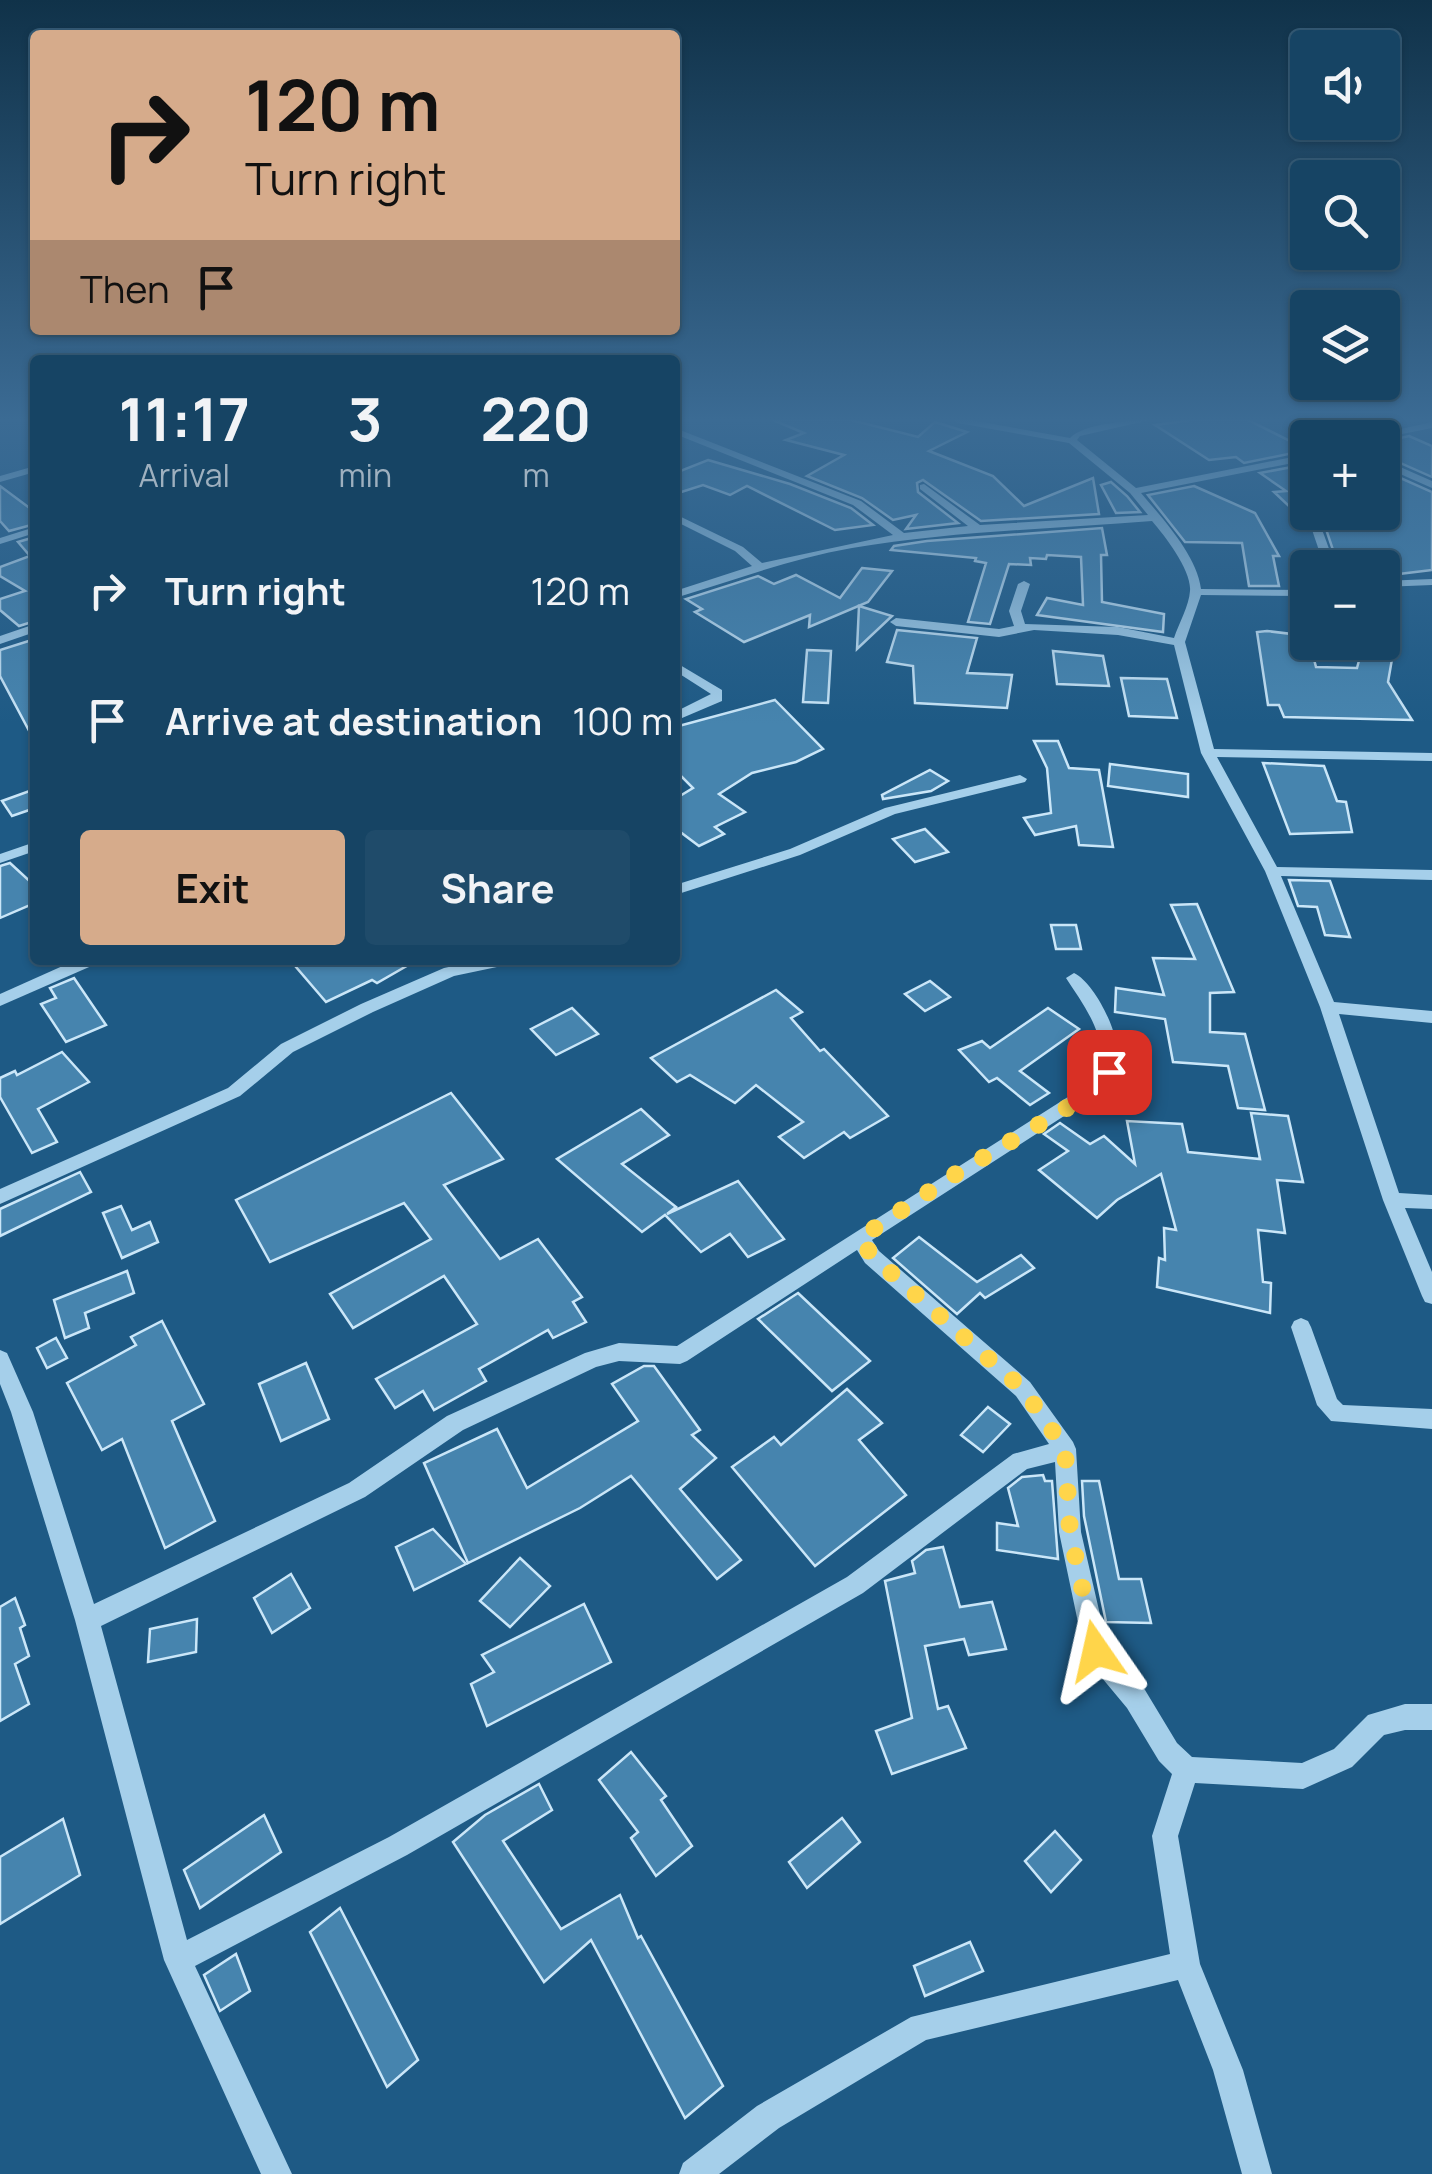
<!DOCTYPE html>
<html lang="en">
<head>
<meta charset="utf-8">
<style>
  :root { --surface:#164464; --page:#1f4b6a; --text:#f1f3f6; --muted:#9eb0bf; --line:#355c78; --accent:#d6ab8b }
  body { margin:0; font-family:Manrope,sans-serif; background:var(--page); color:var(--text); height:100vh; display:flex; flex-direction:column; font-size:38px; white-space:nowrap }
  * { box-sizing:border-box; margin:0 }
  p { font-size:32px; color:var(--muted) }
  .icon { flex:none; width:55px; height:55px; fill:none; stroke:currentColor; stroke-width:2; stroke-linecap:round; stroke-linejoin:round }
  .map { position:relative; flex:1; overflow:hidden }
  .details { position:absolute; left:30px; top:355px; width:650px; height:610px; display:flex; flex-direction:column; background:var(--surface); border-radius:10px; box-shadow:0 2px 8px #0004,0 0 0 2px var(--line) }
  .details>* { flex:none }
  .top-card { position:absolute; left:30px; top:30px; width:650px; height:305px; border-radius:10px; box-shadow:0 2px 8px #0004,0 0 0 2px var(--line); background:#d6ab8b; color:#111; overflow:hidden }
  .fabs { position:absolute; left:1290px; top:30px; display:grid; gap:20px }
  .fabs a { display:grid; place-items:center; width:110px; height:110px; border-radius:10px; background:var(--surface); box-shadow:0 2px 8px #0004,0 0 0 2px var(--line); font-size:50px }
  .pin { position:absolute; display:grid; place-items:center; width:85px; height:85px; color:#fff; margin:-42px; border-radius:20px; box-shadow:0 5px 15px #0006 }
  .me { position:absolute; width:110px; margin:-55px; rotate:349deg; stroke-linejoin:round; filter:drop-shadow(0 0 8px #0008) }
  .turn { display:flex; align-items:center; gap:35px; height:210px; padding:0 50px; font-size:45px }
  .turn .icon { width:130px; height:130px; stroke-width:2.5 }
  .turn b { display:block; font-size:70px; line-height:85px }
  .then { display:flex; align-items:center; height:95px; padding:0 50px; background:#0003; gap:20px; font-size:38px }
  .eta { display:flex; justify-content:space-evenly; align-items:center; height:170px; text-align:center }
  .eta b { font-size:60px; font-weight:700; line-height:70px }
  .cta { display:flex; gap:20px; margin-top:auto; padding:20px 50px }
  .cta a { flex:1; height:115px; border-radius:10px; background:var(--accent); color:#111; font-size:40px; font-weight:700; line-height:115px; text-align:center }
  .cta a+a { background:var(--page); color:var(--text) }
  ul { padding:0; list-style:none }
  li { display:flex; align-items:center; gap:30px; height:130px; padding:0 50px }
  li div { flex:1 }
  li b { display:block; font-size:38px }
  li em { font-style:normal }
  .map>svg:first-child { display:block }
  .building { fill:#4684ae; stroke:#cae6f8; stroke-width:2.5 }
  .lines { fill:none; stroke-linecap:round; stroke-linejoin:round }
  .minor { fill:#a5cfea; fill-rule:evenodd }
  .route { stroke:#ffd54a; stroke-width:18; stroke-dasharray:0 32.4 }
</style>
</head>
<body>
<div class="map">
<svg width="1432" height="2174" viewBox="0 0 1432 2174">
  <rect width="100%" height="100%" fill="#1e5a85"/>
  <g class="building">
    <polygon points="773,420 851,420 918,437 935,422 967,432 929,451 993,476 1024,506 1093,478 1099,514 981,521 923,480 917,483 918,492 958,523 906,529 916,515 893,520 862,498 807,476 844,455 786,440 804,433"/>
    <polygon points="1192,420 1248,420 1308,450 1244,463 1236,457 1209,460 1155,425"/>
    <polygon points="1409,436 1432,446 1432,477 1382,455 1382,442"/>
    <polygon points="708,460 790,484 851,508 873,525 835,530 747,486 730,495 703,485 675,494 675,473"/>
    <polygon points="1308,464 1308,521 1307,523 1274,492 1286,491 1260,473"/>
    <polygon points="1387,472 1432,492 1432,570 1382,576 1382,568 1339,568 1324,523 1309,512 1382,512 1382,473"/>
    <polygon points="1111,482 1127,496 1140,512 1116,513 1101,485"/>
    <polygon points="0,486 35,512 35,524 9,531 0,521"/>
    <polygon points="1194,486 1255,513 1279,556 1273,556 1279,586 1249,586 1242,543 1185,542 1148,495"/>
    <polygon points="1102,528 1107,555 1101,555 1102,602 1164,614 1163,632 1037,615 1047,598 1083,605 1081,557 1047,555 1046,559 1030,558 1031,565 1009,564 990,624 968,622 986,563 975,561 976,558 891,550 894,546 927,541"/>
    <polygon points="35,537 35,621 19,626 0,610 0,599 25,591 0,576 0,567 30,556 18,542"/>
    <polygon points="862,568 892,571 868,602 809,627 810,615 744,642 695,612 702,609 686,599 758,576 774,584 796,575 840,598"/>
    <polygon points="859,606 892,616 857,649"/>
    <polygon points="897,630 977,638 967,673 1012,675 1007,708 915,703 913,666 887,662"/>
    <polygon points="1267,631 1308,636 1316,667 1357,668 1364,642 1395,642 1388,682 1412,720 1284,717 1279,705 1268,705 1257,632"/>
    <polygon points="35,639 35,742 0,676 0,650"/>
    <polygon points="807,650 831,651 828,703 803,702"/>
    <polygon points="1053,651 1103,656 1109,686 1057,684"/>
    <polygon points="1121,678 1167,679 1177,718 1129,716"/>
    <polygon points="775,700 823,749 796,762 752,773 719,794 745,812 715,827 724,834 699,846 675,828 675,799 693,788 675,770 675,727"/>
    <polygon points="1034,741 1058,741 1069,768 1099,770 1113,847 1079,845 1076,826 1035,835 1024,818 1051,813 1047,768"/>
    <polygon points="1263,763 1324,766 1337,801 1346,802 1352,832 1290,834"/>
    <polygon points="1110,764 1188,774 1188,797 1108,786"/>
    <polygon points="930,770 948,781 931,791 883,799 882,795"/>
    <polygon points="35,789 35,808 12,816 2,801"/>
    <polygon points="925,829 948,852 915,862 893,839"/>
    <polygon points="10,863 35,886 35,903 0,918 0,866"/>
    <polygon points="1289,880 1330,881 1350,937 1325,935 1317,907 1298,906"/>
    <polygon points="1197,904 1234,992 1210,993 1210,1032 1245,1034 1265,1110 1238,1108 1228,1066 1173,1062 1165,1019 1115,1012 1116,988 1164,995 1153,958 1195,959 1171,905"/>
    <polygon points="1051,925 1076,925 1081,949 1056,949"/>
    <polygon points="290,960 417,960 377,983 372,980 326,1002"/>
    <polygon points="74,978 106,1025 66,1042 41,1004 56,998 50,988"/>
    <polygon points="930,981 950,997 925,1011 905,994"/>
    <polygon points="776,990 802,1012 791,1018 820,1051 824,1049 888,1116 850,1138 844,1132 804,1158 779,1137 803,1122 756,1085 735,1103 690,1075 677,1082 651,1058"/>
    <polygon points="572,1008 598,1034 556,1055 531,1029"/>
    <polygon points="1048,1008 1079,1029 1020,1071 1049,1093 1030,1105 997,1078 989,1082 959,1050 982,1041 990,1048"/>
    <polygon points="62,1052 89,1082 38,1109 57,1142 32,1153 0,1097 0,1078 15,1071 17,1075"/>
    <polygon points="451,1093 503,1159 444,1185 500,1259 538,1239 582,1297 573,1302 586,1322 553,1338 548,1330 479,1369 486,1381 434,1410 423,1391 395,1408 376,1379 477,1324 444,1276 353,1328 330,1294 431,1239 404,1203 270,1262 236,1200"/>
    <polygon points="641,1109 669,1135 622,1164 676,1207 667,1214 738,1181 784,1239 748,1257 730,1234 701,1252 665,1215 642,1232 557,1159"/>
    <polygon points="1251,1113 1288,1116 1303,1182 1277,1180 1285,1233 1258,1230 1263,1282 1271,1283 1270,1313 1157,1287 1159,1258 1165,1260 1164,1228 1176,1230 1161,1174 1117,1200 1097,1218 1039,1170 1068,1151 1044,1134 1060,1123 1090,1144 1104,1136 1135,1164 1127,1121 1182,1124 1188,1152 1260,1159"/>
    <polygon points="80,1172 91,1192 0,1236 0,1209"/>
    <polygon points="121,1206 132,1230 150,1222 158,1242 122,1258 103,1213"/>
    <polygon points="919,1237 977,1282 1021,1255 1034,1268 985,1298 980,1293 957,1314 893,1258"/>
    <polygon points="127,1271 134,1293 85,1313 89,1328 65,1338 54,1300"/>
    <polygon points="798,1293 870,1361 832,1391 758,1319"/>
    <polygon points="162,1321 204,1404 172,1421 215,1521 165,1548 122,1439 102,1450 67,1383 136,1345 131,1337"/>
    <polygon points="56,1338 67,1358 47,1368 37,1348"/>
    <polygon points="306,1363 329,1419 281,1441 259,1384"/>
    <polygon points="644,1366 654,1366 700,1430 692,1435 716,1458 680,1489 741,1560 717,1579 631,1476 580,1508 468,1563 424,1463 497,1429 527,1488 638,1421 612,1384"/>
    <polygon points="847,1389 882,1423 859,1440 906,1495 815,1566 732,1467 774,1437 781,1445"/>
    <polygon points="988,1407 1010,1424 983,1452 961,1435"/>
    <polygon points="1043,1475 1045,1481 1052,1481 1058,1559 997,1550 997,1523 1018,1526 1008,1488 1022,1477"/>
    <polygon points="1082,1481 1099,1481 1119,1579 1141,1579 1151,1623 1106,1622 1084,1516"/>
    <polygon points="433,1529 466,1564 414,1590 396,1547"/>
    <polygon points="943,1547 960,1607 992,1602 1006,1649 969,1655 964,1639 925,1646 938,1709 948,1706 966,1748 892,1774 876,1731 912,1718 885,1581 915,1573 912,1561 926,1550"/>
    <polygon points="520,1558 550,1586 510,1627 480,1601"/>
    <polygon points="291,1574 310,1608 272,1633 254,1598"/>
    <polygon points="15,1598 25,1625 20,1628 29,1656 15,1664 29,1704 0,1721 0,1607"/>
    <polygon points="584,1604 611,1662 487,1726 471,1684 494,1672 482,1655"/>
    <polygon points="197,1619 196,1652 148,1662 150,1629"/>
    <polygon points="631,1752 666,1796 661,1800 692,1846 656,1876 631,1838 638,1832 599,1780"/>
    <polygon points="539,1784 552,1810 503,1841 561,1929 620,1895 638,1938 641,1936 723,2086 685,2118 591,1940 544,1982 453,1842 485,1815"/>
    <polygon points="264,1815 281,1852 200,1908 184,1870"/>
    <polygon points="842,1818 860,1842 807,1888 789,1862"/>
    <polygon points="63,1819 80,1875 0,1924 0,1857"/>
    <polygon points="1055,1831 1081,1860 1051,1892 1025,1861"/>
    <polygon points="340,1908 418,2060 387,2087 310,1932"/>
    <polygon points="970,1942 983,1971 925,1996 914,1966"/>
    <polygon points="236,1954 250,1991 220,2011 204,1975"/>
  </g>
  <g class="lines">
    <g class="minor">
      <polygon points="25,420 35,420 35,426"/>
      <path d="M954 420H971L1070 438C1082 424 1131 420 1150 420L1080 436 1077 440 1136 488 1308 454V460L1141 493C1162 518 1197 555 1201 589L1308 590V596L1201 595 1185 642 1214 749 1432 753V761L1217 757 1277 867 1432 870V880L1281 876 1334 1002 1432 1011V1023L1339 1014 1399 1193 1432 1195V1209L1405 1208 1432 1272V1304L1425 1302 1422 1296 1383 1200 1320 1007 1265 871 1201 753 1174 645 1118 635 1034 630 999 637 896 626 890 622 896 618 999 629 1014 626 1009 611 1018 584 1024 581 1030 584 1021 611 1025 624 1118 627 1174 638C1179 623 1189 606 1190 591 1192 571 1165 536 1152 521 1052 529 952 531 852 548 790 559 735 580 675 598V591L752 566 735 551 675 521V514L743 547 762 563 893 535 853 505 675 434V428L861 501 904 533 968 526 920 489V485L924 484 980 525 1148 515 1130 493 1069 443 958 423Z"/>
      <polygon points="1326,420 1336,420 1359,438 1348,438"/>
      <polygon points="1432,422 1432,428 1382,438 1361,438"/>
      <polygon points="1382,459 1432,481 1432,488 1382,466"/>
      <polygon points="35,466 35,472 0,482 0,476"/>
      <polygon points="1315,521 1320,524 1336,568 1325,568 1310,524"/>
      <polygon points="35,527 35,533 0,544 0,538"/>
      <polygon points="1432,579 1432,585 1382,587 1382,581"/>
      <polygon points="35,624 35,632 0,644 0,636"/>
      <polygon points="675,662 722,690 722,701 675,721 675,712 711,694 675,671"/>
      <polygon points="1020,775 1027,779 1025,782 895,814 800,855 675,895 675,885 790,849 885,808"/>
      <polygon points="35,842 35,851 0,863 0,854"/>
      <polygon points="76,960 98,960 96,964 0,1006 0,994"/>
      <polygon points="481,960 513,960 511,964 454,976 373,1012 293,1052 240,1096 0,1204 0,1189 228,1088 281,1044 361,1004 444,968"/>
      <path d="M1074 973C1095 983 1120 1034 1118 1059 1117 1070 1112 1080 1106 1089L872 1240 879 1251 1030 1382 1073 1442 1076 1449 1081 1532 1107 1645 1145 1690 1177 1743 1192 1757 1302 1763 1334 1749 1368 1715 1405 1704H1432V1730H1405L1384 1735 1352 1767 1303 1789 1195 1783 1178 1836 1200 1964 1243 2070 1272 2174H1242L1213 2070 1178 1980 926 2040 779 2128 719 2174H679L683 2163 757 2106 911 2017 1170 1954 1152 1836 1172 1774 1159 1761 1127 1708 1087 1660 1084 1651 1059 1532 1055 1462 1027 1469 863 1593 407 1855 195 1966 292 2174H261L164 1960 75 1620 11 1412 0 1384V1350L7 1353 33 1412 94 1604 349 1483 447 1416 585 1353 619 1343 677 1346 1093 1081C1114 1043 1086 1009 1066 978ZM857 1250 865 1263 1016 1396 1049 1444 1013 1454 847 1577 389 1837 187 1940 101 1626 365 1497 463 1430 596 1367 619 1361 680 1364 687 1361Z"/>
      <polygon points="1301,1318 1308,1321 1311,1327 1337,1399 1343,1405 1432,1409 1432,1429 1331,1421 1317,1405 1291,1327 1294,1321"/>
    </g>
  </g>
  <linearGradient id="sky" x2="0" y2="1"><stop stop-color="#103249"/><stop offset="0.58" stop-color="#3b6b94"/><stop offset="1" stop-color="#3b6b94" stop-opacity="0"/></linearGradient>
  <rect width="1432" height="724" fill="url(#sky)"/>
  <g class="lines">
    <polyline class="route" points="1096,1651 1070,1532 1065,1449 1023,1389 872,1256 860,1238 954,1175 1087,1096 1109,1072"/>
  </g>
</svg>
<div class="fabs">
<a><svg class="icon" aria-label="sound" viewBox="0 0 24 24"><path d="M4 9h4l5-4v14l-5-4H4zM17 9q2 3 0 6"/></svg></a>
<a><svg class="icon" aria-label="search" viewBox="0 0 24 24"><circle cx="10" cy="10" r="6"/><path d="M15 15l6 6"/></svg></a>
<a><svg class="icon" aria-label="layers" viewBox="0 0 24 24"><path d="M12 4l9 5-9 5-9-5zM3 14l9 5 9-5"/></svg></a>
<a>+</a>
<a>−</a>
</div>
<div class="pin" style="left:1109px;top:1072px;background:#d93025"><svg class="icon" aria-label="arrive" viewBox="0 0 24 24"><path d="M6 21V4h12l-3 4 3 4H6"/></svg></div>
<svg class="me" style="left:1096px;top:1651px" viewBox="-20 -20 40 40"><path d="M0-17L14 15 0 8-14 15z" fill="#ffd54a" stroke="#fff" stroke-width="4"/></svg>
<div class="top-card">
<div class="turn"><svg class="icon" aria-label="right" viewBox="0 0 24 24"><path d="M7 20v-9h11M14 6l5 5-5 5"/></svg><div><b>120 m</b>Turn right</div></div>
<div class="then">Then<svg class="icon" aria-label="arrive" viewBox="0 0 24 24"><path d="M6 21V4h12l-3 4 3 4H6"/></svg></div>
</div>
<section class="details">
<div class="eta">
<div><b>11:17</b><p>Arrival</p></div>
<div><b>3</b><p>min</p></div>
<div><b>220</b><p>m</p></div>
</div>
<ul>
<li><svg class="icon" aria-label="right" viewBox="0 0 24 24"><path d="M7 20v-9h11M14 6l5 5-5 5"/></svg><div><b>Turn right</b></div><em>120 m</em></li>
<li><svg class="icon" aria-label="arrive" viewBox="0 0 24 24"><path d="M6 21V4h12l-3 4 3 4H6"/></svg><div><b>Arrive at destination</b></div><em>100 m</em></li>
</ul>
<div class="cta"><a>Exit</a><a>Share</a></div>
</section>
</div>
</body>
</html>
